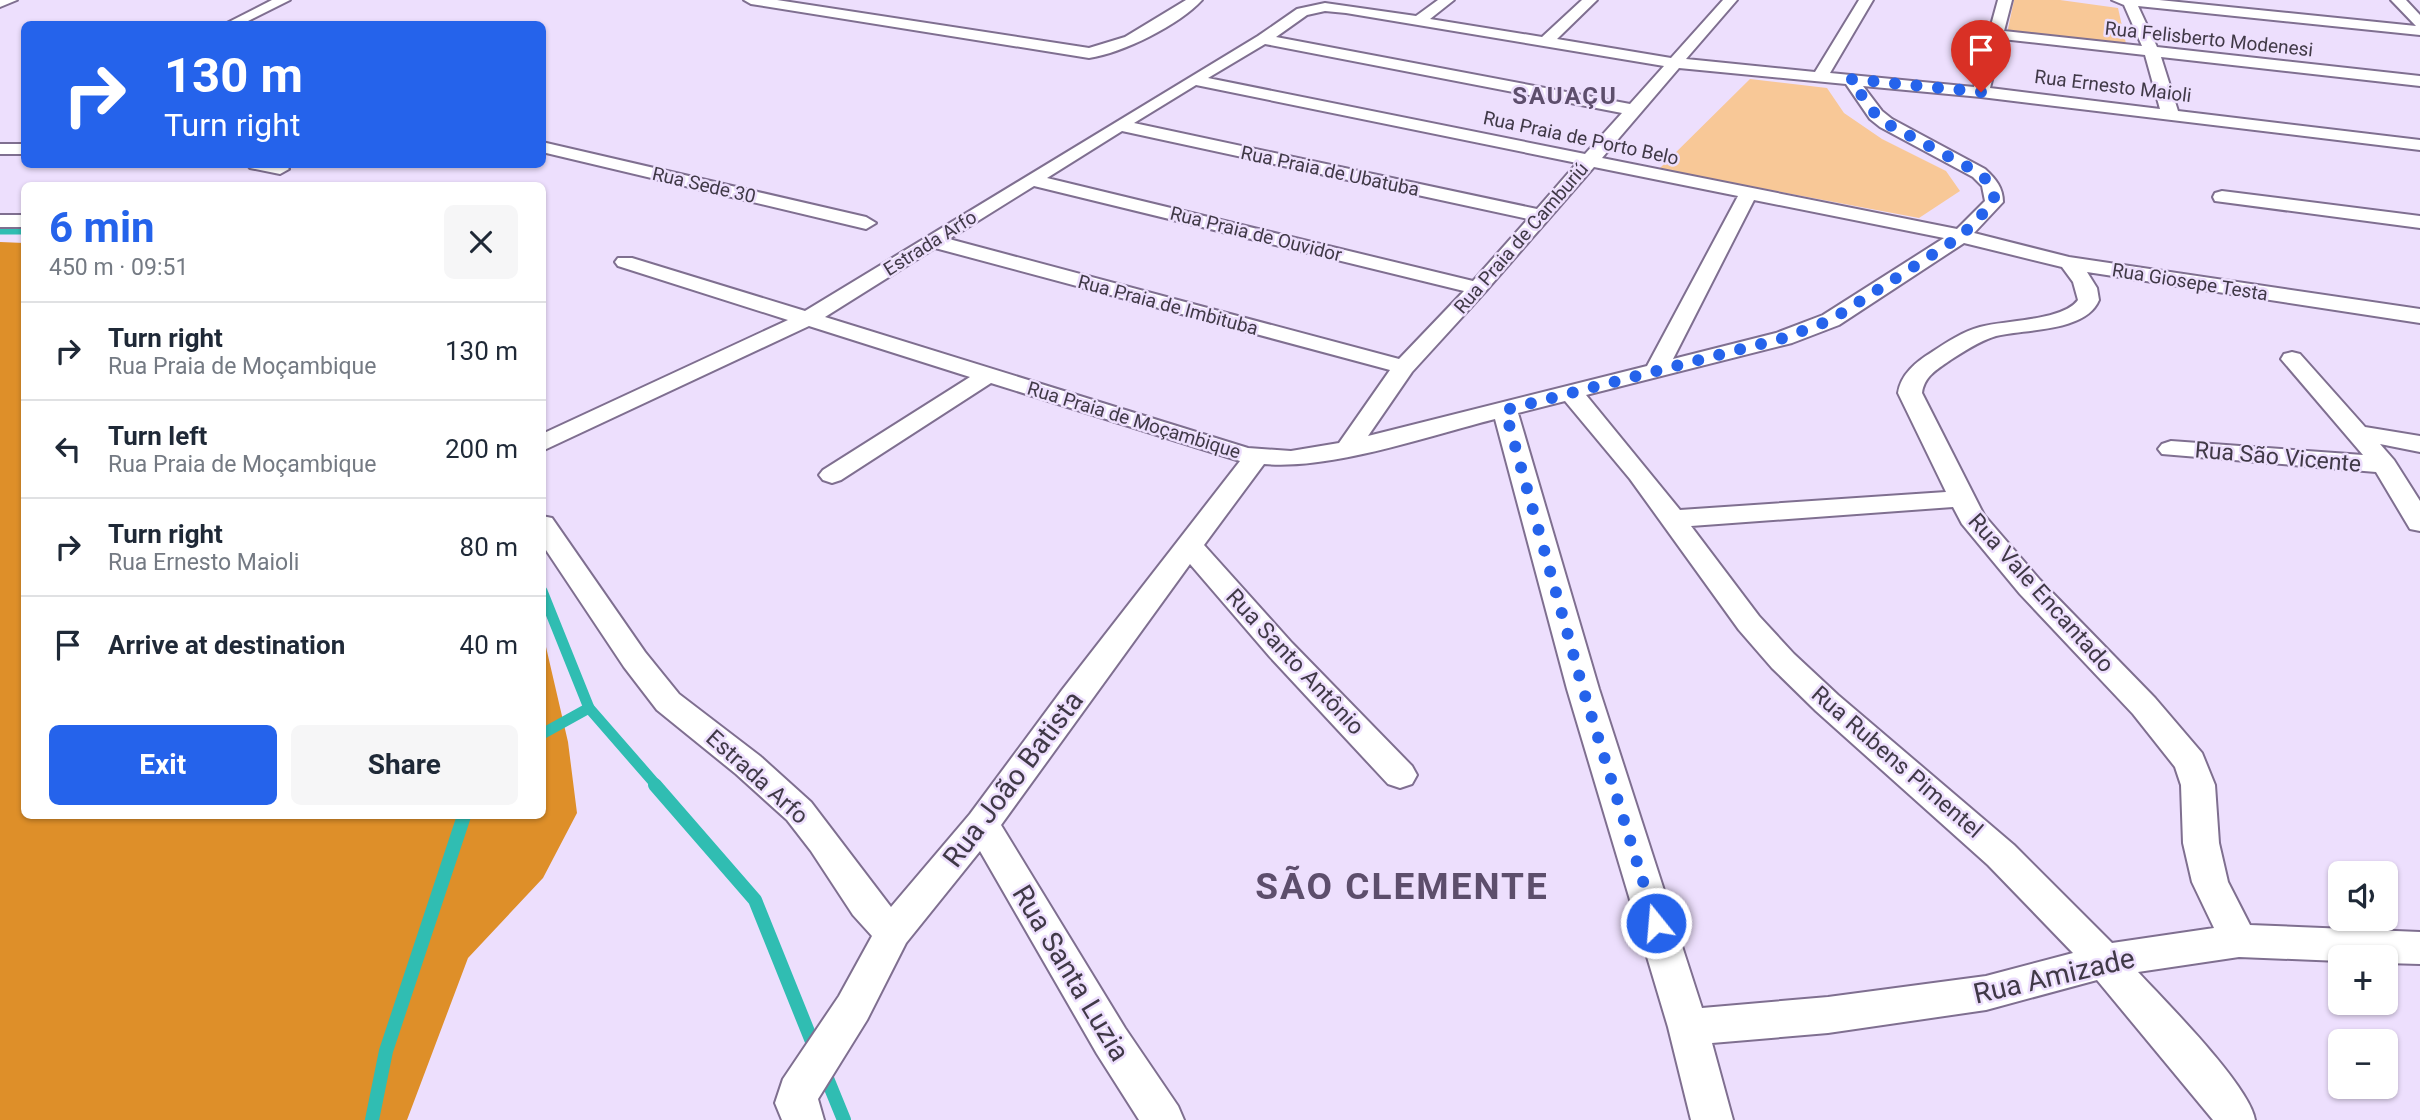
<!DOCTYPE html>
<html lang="en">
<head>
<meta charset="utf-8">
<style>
  :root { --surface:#fff; --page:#f6f6f7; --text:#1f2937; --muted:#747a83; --line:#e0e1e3; --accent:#2563eb }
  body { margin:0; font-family:Roboto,sans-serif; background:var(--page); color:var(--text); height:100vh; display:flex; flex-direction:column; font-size:26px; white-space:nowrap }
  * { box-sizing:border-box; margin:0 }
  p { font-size:23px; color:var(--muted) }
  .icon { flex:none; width:38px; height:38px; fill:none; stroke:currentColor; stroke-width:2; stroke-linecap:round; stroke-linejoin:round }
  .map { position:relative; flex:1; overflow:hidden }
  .sheet { position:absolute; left:21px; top:182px; width:525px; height:637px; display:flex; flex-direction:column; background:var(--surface); border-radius:10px; box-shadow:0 2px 5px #0004 }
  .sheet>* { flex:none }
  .top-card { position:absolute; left:21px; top:21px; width:525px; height:147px; border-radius:10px; box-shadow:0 2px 5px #0004; background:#2563eb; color:#fff; overflow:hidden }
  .tools { position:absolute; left:2328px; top:861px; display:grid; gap:14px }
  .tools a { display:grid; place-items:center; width:70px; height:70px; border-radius:10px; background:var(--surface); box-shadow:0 2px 5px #0004; font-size:35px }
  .pin { position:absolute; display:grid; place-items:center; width:60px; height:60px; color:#fff; margin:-72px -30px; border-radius:50% 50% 50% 0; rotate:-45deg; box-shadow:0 0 7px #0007 }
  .pin .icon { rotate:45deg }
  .me { position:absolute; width:77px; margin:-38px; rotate:343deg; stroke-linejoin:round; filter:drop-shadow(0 0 5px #0008) }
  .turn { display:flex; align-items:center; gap:24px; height:147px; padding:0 28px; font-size:32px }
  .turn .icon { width:91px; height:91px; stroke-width:2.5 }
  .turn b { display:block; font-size:49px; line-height:60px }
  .round { display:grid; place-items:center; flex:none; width:74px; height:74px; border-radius:10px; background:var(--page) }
  .summary { display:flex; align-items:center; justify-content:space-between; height:119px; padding:0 28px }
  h1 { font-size:42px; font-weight:700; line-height:52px; color:var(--accent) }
  .cta { display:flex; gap:14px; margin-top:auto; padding:14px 28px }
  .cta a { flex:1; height:80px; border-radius:10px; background:var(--accent); color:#fff; font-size:28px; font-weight:700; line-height:80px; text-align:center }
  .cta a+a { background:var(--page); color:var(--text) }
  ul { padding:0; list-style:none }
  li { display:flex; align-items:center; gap:21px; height:98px; padding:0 28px; border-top:2px solid var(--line) }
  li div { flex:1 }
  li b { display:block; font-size:26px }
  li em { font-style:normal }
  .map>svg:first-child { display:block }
  .green { fill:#f8c897 }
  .forest { fill:#de8f29 }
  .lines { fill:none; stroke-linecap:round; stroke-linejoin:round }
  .stream-far2 { stroke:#30bdb2; stroke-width:7 }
  .stream-far1 { stroke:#30bdb2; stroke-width:11 }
  .stream { stroke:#30bdb2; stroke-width:14 }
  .street-casing { stroke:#7f6f90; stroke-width:4 }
  .street { fill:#fff; fill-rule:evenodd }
  .route { stroke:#2563eb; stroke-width:12; stroke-dasharray:0 21.6 }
  .labels { text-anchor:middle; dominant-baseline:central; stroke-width:5; stroke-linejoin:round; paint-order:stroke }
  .far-street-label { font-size:19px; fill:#403947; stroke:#eddffd }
  .street-label { font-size:23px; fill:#403947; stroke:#eddffd }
  .far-district-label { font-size:24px; font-weight:bold; letter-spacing:2px; fill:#5d4e6c; stroke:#eddffd }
  .near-street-label { font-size:28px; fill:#403947; stroke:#eddffd }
  .near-district-label { font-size:37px; font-weight:bold; letter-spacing:2px; fill:#5d4e6c; stroke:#eddffd }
</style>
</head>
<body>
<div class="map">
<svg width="2420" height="1120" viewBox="0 0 2420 1120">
  <rect width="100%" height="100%" fill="#eddffd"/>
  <g class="green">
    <polygon points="2014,0 2060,0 2118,8 2127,48 2007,34"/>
    <polygon points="1750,79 1827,88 1844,113 1882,139 1946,171 1960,191 1919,218 1659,169"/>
  </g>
  <polygon class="forest" points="0,242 24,243 24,816 542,816 543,634 568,742 577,813 543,878 468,958 407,1120 0,1120"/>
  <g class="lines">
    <polyline class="stream-far2" points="0,231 24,231"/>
    <g class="stream-far1">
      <polyline points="542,591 589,708 657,786"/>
      <polyline points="542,734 589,708"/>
    </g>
    <g class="stream">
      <polyline points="655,785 755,900 815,1049"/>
      <polyline points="824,1071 844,1120"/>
      <polyline points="372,1120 386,1051 464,816"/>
    </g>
    <defs>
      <g id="street">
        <polygon points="0,0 17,0 0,7"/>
        <polygon points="272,0 290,0 242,24 225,24"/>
        <path d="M744 0H777L1089 48 1125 37 1186 0H1202C1179 25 1123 53 1089 58L751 4Z"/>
        <path d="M1438 0H1454L1430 19 1542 37 1582 0H1597L1557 39 1671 58 1723 0H1737L1686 59 1815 72 1859 0H1873L1830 73 1974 87 1998 0H2012L2004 31 2142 46 2124 5 2112 0H2159L2416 26 2391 0H2406L2420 15V35L2138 6 2157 47 2420 76V86L2161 57 2178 111 2420 140V150L1981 97 1863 86 1882 111 1892 119 1985 169C1996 179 2003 188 2003 202L1974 233 2069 257 2420 309V323L2087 272 2097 288 2099 300C2086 332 2025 329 1996 336 1979 341 1963 352 1949 361 1936 370 1924 377 1922 393L1984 515 2040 580 2155 698 2202 753 2215 785 2219 843 2228 882 2250 925 2420 932V964L2385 963V957H2340V961L2239 957 2138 972C2165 1001 2250 1086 2255 1120H2213L2097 980 1986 1010 1828 1033 1712 1043 1733 1120H1691L1668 1027 1567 689 1495 419C1428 436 1332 470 1264 464L1204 545 1292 643 1412 766 1417 775 1412 784 1400 788 1388 784 1270 657 1190 564 1001 825 1125 1028 1178 1106 1184 1120H1139L1097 1054 980 851 906 943 867 1020 818 1099 824 1120H782L775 1103 783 1079 839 996 872 936 853 915 811 851 787 820 736 774 657 710 624 667 542 544V516L552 518 645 652 679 694 760 756 811 802 891 907 970 814 1062 690 1240 461 991 383 841 480 832 483 823 480 819 475 823 470 970 377 809 326 542 451V434L788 320 618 266 615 262 618 258H632L805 311 1258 36 1297 9 1325 3 1416 16ZM1325 11 1346 13 1664 66 1630 104 1276 37 1307 15ZM2002 39 2145 55 2160 109 1990 88ZM1265 44 1622 113 1585 154 1208 78ZM1679 68 1846 84 1870 119 1880 127 1973 177 1982 186 1985 201 1957 229 1602 158ZM1196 85 1577 163 1537 209 1134 123ZM1122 131 1528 219 1473 281 1047 178ZM1594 167 1738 196 1647 366 1368 436 1412 372 1485 292ZM1034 186 1464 291 1399 359 949 239ZM1754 200 1944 238 1823 315 1776 333 1673 359ZM1964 243 2062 267 2073 282 2078 300C2063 321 2005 320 1980 327 1962 332 1947 342 1932 352 1916 362 1901 374 1898 393L1946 492 1680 510 1586 395 1792 343 1839 325ZM935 248 1390 370 1339 443 1291 451 1248 448 825 317ZM1565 401 1630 479 1739 630 1772 668 1816 711 1988 865 2073 953 1986 976 1828 997 1702 1008 1599 689 1518 413ZM1953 507 1962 524 2020 594 2133 714 2175 767 2181 785 2183 843 2192 882 2214 928 2112 943 2014 845 1838 695 1794 654 1759 616 1691 526Z"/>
        <polygon points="542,142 866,217 876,223 866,229 542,152"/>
        <rect x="0" y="144" width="24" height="10"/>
        <polygon points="247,164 284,164 289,169 280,174 250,168"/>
        <polygon points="2222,191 2420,216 2420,228 2215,201 2213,197 2215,193"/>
        <rect x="0" y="215" width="24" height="12"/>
        <polygon points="2292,352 2300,354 2365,427 2420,436 2420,452 2380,444 2394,460 2420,501 2420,531 2410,529 2376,472 2162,454 2158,449 2162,444 2171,441 2363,455 2281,359 2284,354"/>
      </g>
    </defs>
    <use href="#street" class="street-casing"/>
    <use href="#street" class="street"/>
  </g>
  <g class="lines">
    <path class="route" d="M1656 923 1583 689 1505 410 1784 338 1831 320 1961 236 1994 202C1995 188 1989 182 1979 173L1886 123 1876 115 1850 79 1981 92"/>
  </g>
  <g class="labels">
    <g class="far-street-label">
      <text transform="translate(2209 39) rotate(6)">Rua Felisberto Modenesi</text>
      <text transform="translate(2113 86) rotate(7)">Rua Ernesto Maioli</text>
      <text transform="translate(1581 138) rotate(12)">Rua Praia de Porto Belo</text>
      <text transform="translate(1330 171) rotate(12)">Rua Praia de Ubatuba</text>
      <text transform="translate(704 185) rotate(13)">Rua Sede 30</text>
      <text transform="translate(1256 234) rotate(14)">Rua Praia de Ouvidor</text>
      <text transform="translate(1521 238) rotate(-49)">Rua Praia de Camburiú</text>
      <text transform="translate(930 243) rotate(-32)">Estrada Arfo</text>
      <text transform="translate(2190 282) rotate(9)">Rua Giosepe Testa</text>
      <text transform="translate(1168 305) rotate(15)">Rua Praia de Imbituba</text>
      <text transform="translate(1134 420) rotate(17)">Rua Praia de Moçambique</text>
    </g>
    <g class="street-label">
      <text transform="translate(2278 457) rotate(5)">Rua São Vicente</text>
      <text transform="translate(2041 593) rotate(48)">Rua Vale Encantado</text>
      <text transform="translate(1295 662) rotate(47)">Rua Santo Antônio</text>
      <text transform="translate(1897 762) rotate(41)">Rua Rubens Pimentel</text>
      <text transform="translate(757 777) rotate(42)">Estrada Arfo</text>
    </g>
    <g class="far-district-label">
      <text x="1565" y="96">SAUAÇU</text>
    </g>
    <g class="near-street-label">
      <text transform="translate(1013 779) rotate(-53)">Rua João Batista</text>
      <text transform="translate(1071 973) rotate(59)">Rua Santa Luzia</text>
      <text transform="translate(2054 976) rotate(-13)">Rua Amizade</text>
    </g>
    <g class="near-district-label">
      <text x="1402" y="886">SÃO CLEMENTE</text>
    </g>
  </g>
</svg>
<div class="tools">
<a><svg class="icon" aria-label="sound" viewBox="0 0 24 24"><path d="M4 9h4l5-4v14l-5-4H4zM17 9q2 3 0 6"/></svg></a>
<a>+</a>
<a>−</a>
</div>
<div class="pin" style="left:1981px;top:92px;background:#d93025"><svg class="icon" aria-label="arrive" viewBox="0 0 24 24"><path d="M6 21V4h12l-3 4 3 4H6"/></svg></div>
<svg class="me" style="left:1656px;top:923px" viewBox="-20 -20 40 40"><circle r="17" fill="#2563eb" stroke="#fff" stroke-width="3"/><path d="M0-11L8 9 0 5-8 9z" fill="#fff"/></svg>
<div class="top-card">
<div class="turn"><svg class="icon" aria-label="right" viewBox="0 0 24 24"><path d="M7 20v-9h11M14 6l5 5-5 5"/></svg><div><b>130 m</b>Turn right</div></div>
</div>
<section class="sheet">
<div class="summary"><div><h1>6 min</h1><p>450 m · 09:51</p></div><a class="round"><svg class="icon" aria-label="close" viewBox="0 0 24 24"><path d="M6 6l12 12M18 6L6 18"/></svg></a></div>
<ul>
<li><svg class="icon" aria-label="right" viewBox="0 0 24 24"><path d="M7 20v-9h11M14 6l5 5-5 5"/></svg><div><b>Turn right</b><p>Rua Praia de Moçambique</p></div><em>130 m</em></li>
<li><svg class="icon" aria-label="left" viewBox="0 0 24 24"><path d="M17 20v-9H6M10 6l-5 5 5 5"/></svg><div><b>Turn left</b><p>Rua Praia de Moçambique</p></div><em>200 m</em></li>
<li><svg class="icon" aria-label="right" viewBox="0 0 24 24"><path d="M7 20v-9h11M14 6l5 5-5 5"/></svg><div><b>Turn right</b><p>Rua Ernesto Maioli</p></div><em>80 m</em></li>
<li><svg class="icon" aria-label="arrive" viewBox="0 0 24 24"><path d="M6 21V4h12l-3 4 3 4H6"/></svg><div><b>Arrive at destination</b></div><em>40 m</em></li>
</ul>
<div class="cta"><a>Exit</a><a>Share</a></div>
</section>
</div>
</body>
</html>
